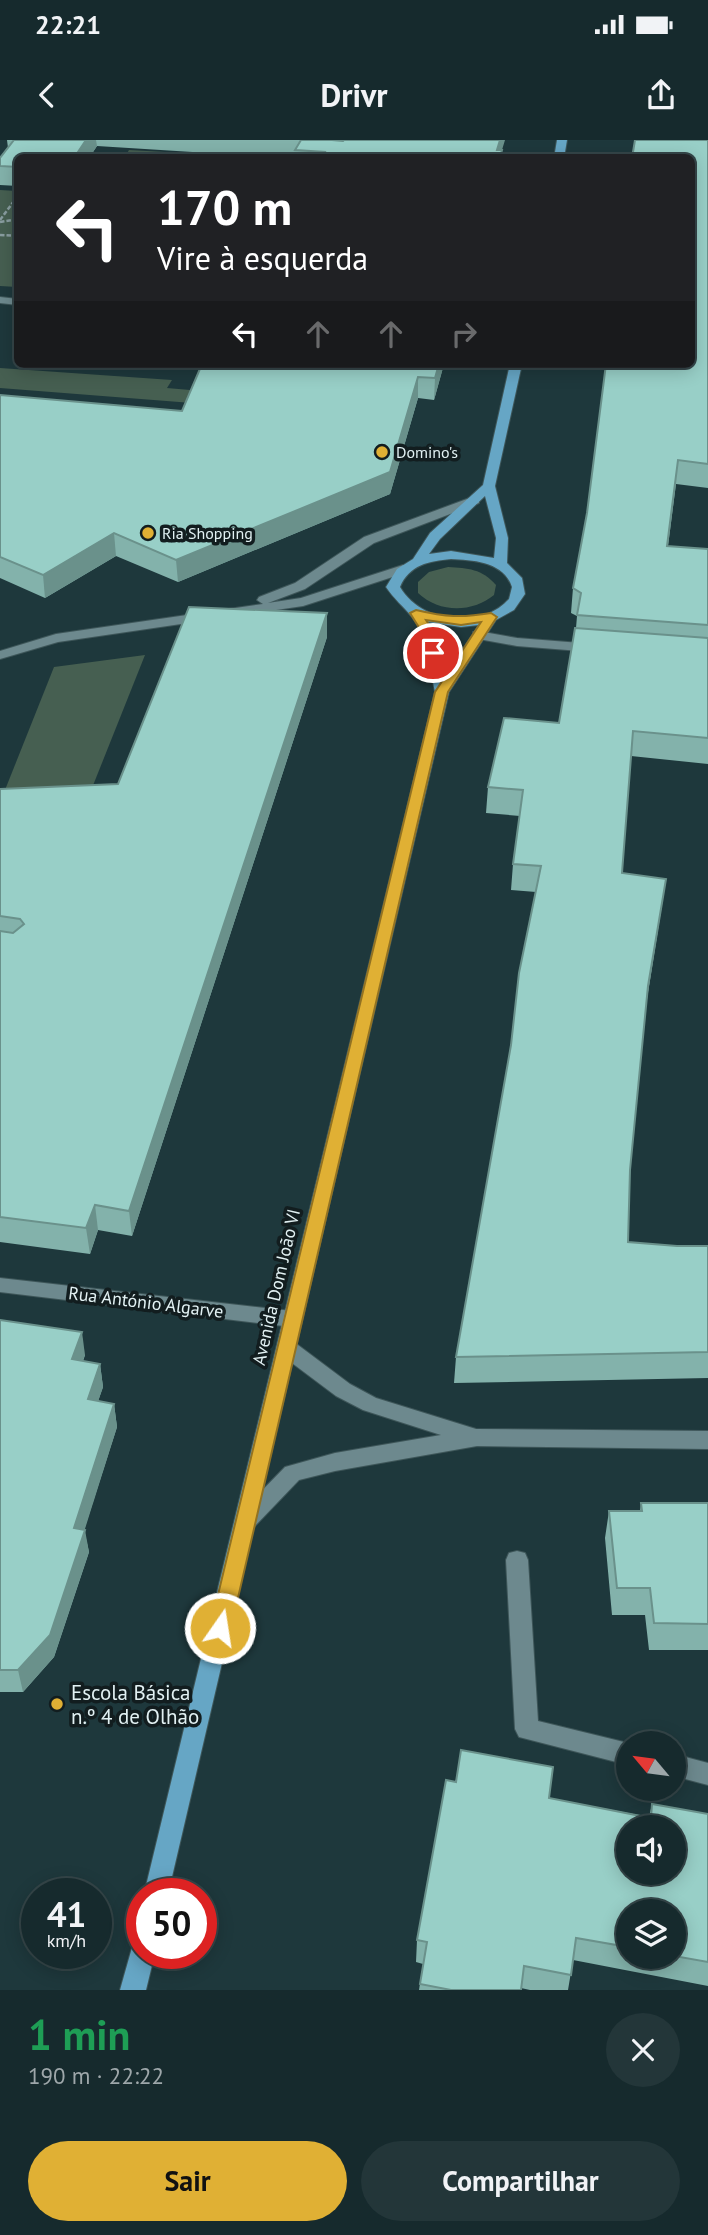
<!DOCTYPE html>
<html lang="pt">
<head>
<meta charset="utf-8">
<style>
  :root { --surface:#162a2d; --page:#233639; --text:#f1f3f6; --muted:#9ea7aa; --line:#354649; --accent:#e0b034 }
  body { margin:0; font-family:"PT Sans",sans-serif; background:var(--page); color:var(--text); height:100vh; display:flex; flex-direction:column; font-size:26px; white-space:nowrap }
  * { box-sizing:border-box; margin:0 }
  p { font-size:23px; color:var(--muted) }
  .icon { flex:none; width:38px; height:38px; fill:none; stroke:currentColor; stroke-width:2; stroke-linecap:round; stroke-linejoin:round }
  .map { position:relative; height:1850px; overflow:hidden }
  .panel { display:flex; flex-direction:column; background:var(--surface); flex:1 }
  .panel>* { flex:none }
  .banner { position:absolute; left:14px; top:14px; width:681px; height:214px; border-radius:10px; box-shadow:0 4px 18px #0003,0 0 0 2px var(--line); background:#202124; color:#fff; overflow:hidden }
  .needle { width:46px; rotate:299deg }
  .tools { position:absolute; left:616px; top:1591px; display:grid; gap:14px }
  .tools a { display:grid; place-items:center; width:70px; height:70px; border-radius:50%; background:var(--surface); box-shadow:0 4px 18px #0003,0 0 0 2px var(--line); font-size:35px }
  .speed { position:absolute; left:21px; top:1738px; display:flex; gap:14px; font-size:35px; font-weight:700; text-align:center }
  .speed>* { display:grid; place-content:center; width:91px; height:91px; border-radius:50%; background:var(--surface); box-shadow:0 4px 18px #0003,0 0 0 2px var(--line); line-height:1 }
  .speed small { font-size:18px; font-weight:400 }
  .speed .limit { border:10px solid #d22; background:#fff; color:#111 }
  .pin { position:absolute; display:grid; place-items:center; width:60px; height:60px; color:#fff; margin:-30px; border:4px solid #fff; border-radius:50%; box-shadow:0 2px 7px #0007 }
  .me { position:absolute; width:77px; margin:-38px; rotate:13deg; stroke-linejoin:round; filter:drop-shadow(0 0 5px #0008) }
  .turn { display:flex; align-items:center; gap:24px; height:147px; padding:0 28px; font-size:32px }
  .turn .icon { width:91px; height:91px; stroke-width:2.5 }
  .turn b { display:block; font-size:49px; line-height:60px }
  .lanes { display:flex; align-items:center; height:66px; padding:0 28px; background:#0003; justify-content:center; gap:35px; direction:ltr }
  .lanes .off { opacity:.35 }
  .round { display:grid; place-items:center; flex:none; width:74px; height:74px; border-radius:37px; background:var(--page) }
  .summary { display:flex; align-items:center; justify-content:space-between; height:119px; padding:0 28px }
  h1 { font-size:42px; font-weight:700; line-height:52px; color:#1e9e55 }
  .action { display:flex; gap:14px; margin-top:auto; padding:14px 28px }
  .action a { flex:1; height:80px; border-radius:42px; background:var(--accent); color:#111; font-size:28px; font-weight:700; line-height:80px; text-align:center }
  .action a+a { background:var(--page); color:var(--text) }
  .status { display:flex; justify-content:space-between; align-items:center; height:49px; padding:0 35px; background:var(--surface); direction:ltr }
  .status svg { height:19px; fill:currentColor }
  header { display:flex; justify-content:space-between; align-items:center; height:91px; padding:0 28px; background:var(--surface); font-size:32px; font-weight:700 }
  .map>svg:first-child { display:block }
  .green { fill:#465f51 }
  .lines { fill:none; stroke-linecap:round; stroke-linejoin:round }
  .minor-casing { stroke:#3e5659; stroke-width:2 }
  .major-casing { stroke:#3e5659; stroke-width:2 }
  .path { stroke:#899da0; stroke-width:2.5; stroke-dasharray:4.5 2; stroke-linecap:butt }
  .minor { fill:#6d898e; fill-rule:evenodd }
  .major { fill:#66a6c5; fill-rule:evenodd }
  .wall { fill:#83b2ab; fill-rule:evenodd }
  .shaded-wall { fill:#6a918b }
  .building { fill:#98cfc7; stroke:#6a918b; stroke-width:2; fill-rule:evenodd }
  .route { fill:#e0b034; stroke:#927222; stroke-width:2 }
  .poi-dot { fill:#e0b034; stroke:#121d1f; stroke-width:2.5 }
  .labels { text-anchor:middle; dominant-baseline:central; stroke-width:7; stroke-linejoin:round; paint-order:stroke }
  .far-poi-label { font-size:16px; fill:#e2f1f3; stroke:#121d1f; text-anchor:start }
  .street-label { font-size:18px; fill:#e2f1f3; stroke:#121d1f }
  .near-poi-label { font-size:21px; fill:#e2f1f3; stroke:#121d1f; text-anchor:start }
</style>
</head>
<body>
<div class="status"><b>22:21</b><svg viewBox="0 0 49 12"><path d="M0 12V9h3v3zM5 12V6h3v6zM10 12V3h3v9zM15 12V0h3v12zM26 1h20v11H26zM47 4h2v5h-2z"/></svg></div>
<header><svg class="icon" aria-label="back" viewBox="0 0 24 24"><path d="M15 5l-7 7 7 7"/></svg>Drivr<svg class="icon" aria-label="share" viewBox="0 0 24 24"><path d="M12 15V3M7 8l5-5 5 5M5 13v7h14v-7"/></svg></header>
<div class="map">
<svg width="708" height="1850" viewBox="0 0 708 1850">
  <rect width="100%" height="100%" fill="#1e383c"/>
  <g class="green">
    <polygon points="129,10 257,17 125,17"/>
    <polygon points="0,50 17,51 17,147 0,146"/>
    <polygon points="0,228 172,240 167,248 260,256 257,268 0,248"/>
    <path d="M448 427C468 428 482 429 496 445L494 455C472 473 439 473 418 453V442L429 432Z"/>
    <polygon points="145,515 90,653 1,660 54,527"/>
  </g>
  <g class="lines">
    <defs>
      <g id="minor">
        <polygon points="0,157 18,159 18,165 0,163"/>
        <polygon points="475,356 479,357 479,363 374,403 305,449 268,463 301,458 403,425 408,426 408,432 303,466 58,502 0,519 0,511 56,494 263,464 257,460 259,457 295,443 364,397"/>
        <polygon points="478,491 517,498 593,504 600,508 593,512 517,506 473,498 473,492"/>
        <polygon points="0,1138 292,1171 299,1174 302,1179 299,1184 292,1187 0,1152"/>
        <polygon points="287,1200 294,1202 350,1244 376,1258 476,1289 708,1291 708,1309 477,1306 335,1331 299,1340 254,1387 246,1390 238,1387 235,1381 238,1375 285,1327 335,1313 441,1295 363,1270 336,1256 280,1214 277,1208 280,1202"/>
        <polygon points="517,1411 525,1413 528,1420 538,1581 628,1603 628,1625 519,1597 515,1589 506,1420 509,1413"/>
        <polygon points="674,1614 708,1623 708,1645 674,1636"/>
      </g>
      <g id="major">
        <polygon points="557,0 567,0 564,18 554,18"/>
        <path d="M510 224H522L495 346 508 398 507 423 522 438 525 454 514 470 496 480 449 552 168 1754H144L435 552C430 528 428 497 412 477 403 466 394 459 386 447L397 429 413 419 430 393 483 345ZM485 356 496 398 494 418 451 411 429 414 440 399ZM451 419C474 420 504 422 512 447L509 459C480 491 421 483 400 447 409 425 429 421 451 419ZM428 482 461 487 479 485 445 536 436 494Z"/>
        <polygon points="142,1800 142,1813 155,1813 146,1850 120,1850 133,1804"/>
      </g>
    </defs>
    <use href="#minor" class="minor-casing"/>
    <use href="#major" class="major-casing"/>
    <g class="path">
      <polyline points="238,16 240,18"/>
      <polyline points="0,80 14,61 18,61"/>
      <polyline points="0,82 18,79"/>
      <polyline points="0,95 18,96"/>
    </g>
    <use href="#minor" class="minor"/>
    <use href="#major" class="major"/>
  </g>
  <g class="wall">
    <polygon points="7,0 337,0 337,1 502,10 502,18 290,18 97,6 89,18 18,18 18,46 0,45 0,18 8,8"/>
    <polygon points="708,0 708,348 676,344 668,406 708,409 708,624 631,616 622,733 666,739 647,858 630,1030 628,1102 677,1106 708,1106 708,1238 454,1243 456,1217 511,905 536,752 511,750 513,724 520,676 486,673 488,647 559,583 576,488 577,476 571,473 573,448"/>
    <polygon points="202,224 444,224 434,260 418,258 390,354 178,442 116,416 45,458 0,438 0,255 182,271"/>
    <polygon points="327,473 327,497 132,1096 98,1090 90,1114 0,1102 0,649 118,644"/>
    <polygon points="0,1180 85,1215 83,1221 100,1224 103,1247 98,1261 114,1264 117,1287 84,1390 89,1412 54,1517 23,1552 0,1552"/>
    <polygon points="641,1363 708,1363 708,1510 649,1510 645,1475 612,1475 605,1398 609,1371 640,1371"/>
    <path d="M549 1658 649 1677 652 1664 708 1674V1846L573 1820 568 1850H530L521 1848V1850H419L423 1824 416 1822 417 1800ZM628 1771H674V1816H628Z"/>
  </g>
  <g class="shaded-wall">
    <polygon points="86,0 96,0 97,6 89,18 74,18"/>
    <polygon points="500,0 505,0 502,10 502,18 497,18 497,10"/>
    <polygon points="439,224 444,224 434,260 435,238"/>
    <polygon points="418,237 418,258 390,354 178,442 176,420"/>
    <polygon points="114,393 116,416 45,458 43,435"/>
    <polygon points="327,473 327,497 132,1096 129,1071"/>
    <polygon points="666,739 662,765 645,872 648,846"/>
    <polygon points="95,1065 98,1090 90,1114 86,1088"/>
    <polygon points="82,1192 85,1215 75,1242 72,1219"/>
    <polygon points="100,1224 103,1247 91,1282 88,1259"/>
    <polygon points="114,1264 117,1287 78,1411 74,1388"/>
    <polygon points="85,1390 89,1412 54,1517 23,1552 18,1530"/>
  </g>
  <g class="building">
    <polygon points="14,0 86,0 74,18 18,18 18,27 0,26 0,18"/>
    <polygon points="301,0 332,0 343,1 344,0 500,0 497,10 502,10 500,18 323,18 325,12 295,10"/>
    <polygon points="635,0 708,0 708,324 678,320 667,406 708,409 708,485 577,475 581,453 573,448 587,373 606,224 691,224 691,18 632,18"/>
    <polygon points="202,224 439,224 435,238 418,237 390,332 176,420 114,393 43,435 0,417 0,255 182,271"/>
    <polygon points="189,467 327,473 129,1071 95,1065 86,1088 0,1077 0,791 13,793 24,784 20,779 0,776 0,649 118,644"/>
    <polygon points="575,488 708,498 708,598 633,591 622,733 666,739 648,846 630,1030 628,1102 677,1106 708,1106 708,1212 456,1217 511,905 519,833 541,726 513,724 523,650 488,647 504,578 559,583"/>
    <polygon points="0,1180 82,1192 72,1219 100,1224 88,1259 114,1264 74,1388 85,1390 50,1495 18,1530 0,1530"/>
    <polygon points="641,1363 708,1363 708,1484 654,1483 650,1448 617,1448 609,1371 642,1371"/>
    <path d="M461 1610 553 1627 549 1658 651 1678 652 1664 708 1674V1822L674 1816V1771H628V1807L576 1798 571 1835 524 1826 521 1850H451L420 1844 427 1802 417 1800 446 1640 456 1642ZM628 1687H674V1732H628Z"/>
  </g>
  <path class="route" d="M416 470C446 477 461 478 491 473L497 477 448 552 231 1488 228 1494 220 1497 213 1494 210 1488 435 552 481 482 461 485 426 480 435 494 439 513 433 517 427 513 423 494 410 473Z"/>
  <g class="poi-dot">
    <circle cx="382" cy="312" r="7"/>
    <circle cx="148" cy="393" r="7"/>
    <circle cx="57" cy="1564" r="7"/>
  </g>
  <g class="labels">
    <g class="far-poi-label">
      <text x="396" y="312">Domino's</text>
      <text x="162" y="393">Ria Shopping</text>
    </g>
    <g class="street-label">
      <text transform="translate(276 1147) rotate(-77)">Avenida Dom João VI</text>
      <text transform="translate(146 1162) rotate(7)">Rua António Algarve</text>
    </g>
    <g class="near-poi-label">
      <text x="71" y="1552">Escola Básica<tspan x="71" dy="24">n.º 4 de Olhão</tspan></text>
    </g>
  </g>
</svg>
<div class="tools">
<a><svg class="needle" viewBox="-14 -14 28 28"><path d="M0-13l5 13h-10z" fill="#e53935"/><path d="M0 13l5-13h-10z" fill="#9ea7aa"/></svg></a>
<a><svg class="icon" aria-label="sound" viewBox="0 0 24 24"><path d="M4 9h4l5-4v14l-5-4H4zM17 9q2 3 0 6"/></svg></a>
<a><svg class="icon" aria-label="layers" viewBox="0 0 24 24"><path d="M12 4l9 5-9 5-9-5zM3 14l9 5 9-5"/></svg></a>
</div>
<div class="speed"><div>41<small>km/h</small></div><div class="limit">50</div></div>
<div class="pin" style="left:433px;top:513px;background:#d93025"><svg class="icon" aria-label="arrive" viewBox="0 0 24 24"><path d="M6 21V4h12l-3 4 3 4H6"/></svg></div>
<svg class="me" style="left:220px;top:1488px" viewBox="-20 -20 40 40"><circle r="17" fill="#e0b034" stroke="#fff" stroke-width="3"/><path d="M0-11L8 9 0 5-8 9z" fill="#fff"/></svg>
<div class="banner">
<div class="turn"><svg class="icon" aria-label="left" viewBox="0 0 24 24"><path d="M17 20v-9H6M10 6l-5 5 5 5"/></svg><div><b>170 m</b>Vire à esquerda</div></div>
<div class="lanes"><svg class="icon" aria-label="left" viewBox="0 0 24 24"><path d="M17 20v-9H6M10 6l-5 5 5 5"/></svg><svg class="icon off" aria-label="ahead" viewBox="0 0 24 24"><path d="M12 20V5M6 11l6-6 6 6"/></svg><svg class="icon off" aria-label="ahead" viewBox="0 0 24 24"><path d="M12 20V5M6 11l6-6 6 6"/></svg><svg class="icon off" aria-label="right" viewBox="0 0 24 24"><path d="M7 20v-9h11M14 6l5 5-5 5"/></svg></div>
</div>
</div>
<section class="panel">
<div class="summary"><div><h1>1 min</h1><p>190 m · 22:22</p></div><a class="round"><svg class="icon" aria-label="close" viewBox="0 0 24 24"><path d="M6 6l12 12M18 6L6 18"/></svg></a></div>
<div class="action"><a>Sair</a><a>Compartilhar</a></div>
</section>
</body>
</html>
